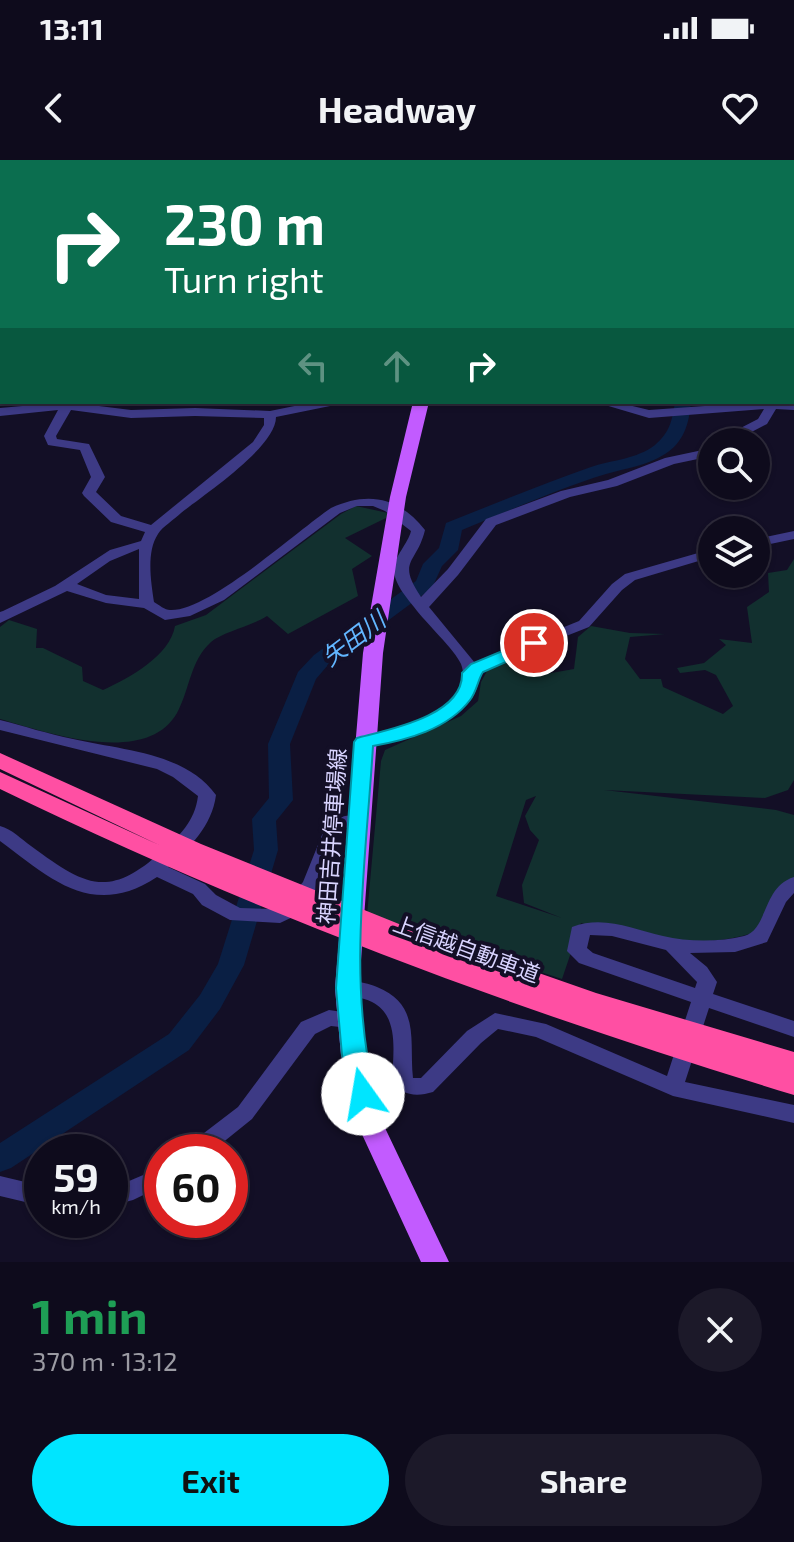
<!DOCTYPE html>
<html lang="en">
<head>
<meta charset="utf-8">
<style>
  :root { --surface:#0e0b1c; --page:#1c1929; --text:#f1f3f6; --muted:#9b9ba3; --line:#2e2b3b; --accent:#00e5ff }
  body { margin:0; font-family:"Exo 2","Noto Sans JP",sans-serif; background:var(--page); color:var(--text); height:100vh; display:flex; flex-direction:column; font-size:30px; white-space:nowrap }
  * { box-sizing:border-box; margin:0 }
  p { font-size:26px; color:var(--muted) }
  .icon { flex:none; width:44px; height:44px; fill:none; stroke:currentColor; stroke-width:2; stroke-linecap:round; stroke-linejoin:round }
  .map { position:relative; height:1102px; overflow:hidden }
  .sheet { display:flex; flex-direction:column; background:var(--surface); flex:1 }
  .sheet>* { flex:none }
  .hud { position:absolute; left:0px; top:0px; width:794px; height:244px; box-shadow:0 2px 6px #0004,0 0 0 2px var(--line); background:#0b6e4f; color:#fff; overflow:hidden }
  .fabs { position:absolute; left:698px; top:268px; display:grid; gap:16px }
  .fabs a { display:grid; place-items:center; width:72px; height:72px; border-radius:50%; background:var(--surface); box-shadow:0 2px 6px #0004,0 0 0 2px var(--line); font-size:40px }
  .speed { position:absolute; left:24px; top:974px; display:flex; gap:16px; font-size:40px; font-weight:700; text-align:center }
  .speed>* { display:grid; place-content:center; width:104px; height:104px; border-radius:50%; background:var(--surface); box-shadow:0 2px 6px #0004,0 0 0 2px var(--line); line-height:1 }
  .speed small { font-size:20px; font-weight:400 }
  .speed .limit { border:12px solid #d22; background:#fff; color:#111 }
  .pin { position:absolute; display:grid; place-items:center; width:68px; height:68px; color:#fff; margin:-34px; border:4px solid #fff; border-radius:50%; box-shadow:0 2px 8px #0007 }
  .me { position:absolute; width:88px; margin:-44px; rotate:347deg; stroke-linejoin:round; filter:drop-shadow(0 0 6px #0008) }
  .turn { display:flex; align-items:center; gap:28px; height:168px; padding:0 32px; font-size:36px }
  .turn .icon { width:104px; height:104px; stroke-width:2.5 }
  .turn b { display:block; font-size:56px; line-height:68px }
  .lanes { display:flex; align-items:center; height:76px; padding:0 32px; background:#0003; justify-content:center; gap:40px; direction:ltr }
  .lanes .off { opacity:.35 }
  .round { display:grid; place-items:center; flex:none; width:84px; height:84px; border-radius:42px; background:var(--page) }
  .headline { display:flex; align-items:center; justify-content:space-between; height:136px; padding:0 32px }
  h1 { font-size:48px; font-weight:700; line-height:60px; color:#1e9e55 }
  .button { display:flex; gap:16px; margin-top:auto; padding:16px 32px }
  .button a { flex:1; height:92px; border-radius:48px; background:var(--accent); color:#111; font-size:32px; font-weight:700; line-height:92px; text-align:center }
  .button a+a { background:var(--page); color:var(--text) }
  .status { display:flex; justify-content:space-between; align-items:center; height:56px; padding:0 40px; background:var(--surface); direction:ltr }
  .status svg { height:22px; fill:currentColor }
  header { display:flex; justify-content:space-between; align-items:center; height:104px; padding:0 32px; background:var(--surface); font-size:36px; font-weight:700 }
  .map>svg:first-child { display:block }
  .green { fill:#12302f; fill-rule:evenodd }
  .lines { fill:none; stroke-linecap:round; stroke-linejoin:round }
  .river { fill:#0a1f44; fill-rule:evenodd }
  .minor { fill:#3d3a85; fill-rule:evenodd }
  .major { fill:#c25bff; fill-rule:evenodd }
  .highway { fill:#ff4fa3; fill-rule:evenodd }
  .route { fill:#00e5ff; stroke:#0095a6; stroke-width:2 }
  .labels { text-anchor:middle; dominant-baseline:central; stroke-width:8; stroke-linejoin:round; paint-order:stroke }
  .street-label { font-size:22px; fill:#d9d4ff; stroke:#130f26 }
  .water-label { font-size:24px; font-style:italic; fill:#62b6ff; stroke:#130f26 }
</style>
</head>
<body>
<div class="status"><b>13:11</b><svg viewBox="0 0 49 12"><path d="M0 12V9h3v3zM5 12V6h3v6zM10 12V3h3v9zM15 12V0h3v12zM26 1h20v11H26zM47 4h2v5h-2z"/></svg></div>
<header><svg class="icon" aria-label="back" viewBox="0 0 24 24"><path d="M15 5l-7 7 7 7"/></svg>Headway<svg class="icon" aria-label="heart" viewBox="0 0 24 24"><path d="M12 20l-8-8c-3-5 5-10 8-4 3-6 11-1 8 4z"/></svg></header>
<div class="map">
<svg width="794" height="1102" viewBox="0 0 794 1102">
  <rect width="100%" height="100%" fill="#130f26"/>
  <g class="green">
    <path d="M356 346 388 353 386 358 345 378 372 396 352 409 358 436 288 474 267 456C252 466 223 472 211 482 190 501 190 529 177 553 146 607 48 573 0 559V467L9 460 37 469 36 488H43L82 507 83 521 103 530C129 518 170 496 175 466L206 455 341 354Z"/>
    <path d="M794 399V620L788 630 765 638 604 630 776 650 794 655V720L774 733 758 771C703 791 637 780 581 763L562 819 367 755 381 601 385 590 461 556 478 541 481 522 488 509 509 500 513 509 534 516 574 509 578 477 591 466 630 473 665 474 630 477 625 499 640 519H661L663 527 723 554 733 546 716 515 705 510 680 513 677 508 704 503 726 485 719 479 752 483 747 447 769 432 768 413 787 410ZM536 636 525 656 530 670 539 680 522 725 524 743 562 758 496 736 526 640Z"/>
  </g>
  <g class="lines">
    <g class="river">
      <polygon points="794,203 794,214 792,215 792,204"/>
      <path d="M675 242H691C689 264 684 282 665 294 647 306 626 308 606 314 557 329 509 351 462 370L458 390 442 406 432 428 328 505 316 519 290 584 293 640 276 661 278 690 244 805 220 849 189 890 11 1008 0 1012V983L169 874 200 835 218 804 254 690 252 659 269 638 268 584 298 512 314 495 416 421 423 404 439 388 446 363C494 344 542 324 591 307 612 300 637 299 655 285 670 272 672 261 675 242Z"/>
    </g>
    <g class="minor">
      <polygon points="146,0 157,0 144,2"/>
      <polygon points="192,0 202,0 191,2"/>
      <polygon points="635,0 648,0 633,2"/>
      <polygon points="698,0 708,0 697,2"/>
      <polygon points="2,63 2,69 0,70 0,64"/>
      <path d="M67 242 131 250 195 248 270 251 314 242H337L335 245 276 257C276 287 205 334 181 353 174 360 163 366 158 374 146 392 151 422 154 442 159 445 165 450 170 450 208 452 297 371 331 348 368 331 399 337 425 370 417 404 396 400 421 437L448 409 486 359 561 331 608 320 665 298 712 288V296L674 304 617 326 570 337 496 365 458 415 429 447 475 503 579 461 612 424 625 414 712 389V397L635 420 622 430 589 467 490 506 478 515C483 560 396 581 364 587L356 582 358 578C389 570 479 554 461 504 455 490 425 462 414 447 406 437 394 423 394 410 394 396 408 384 411 371L385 351 373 346H357L340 353 224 440 190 456 165 460 144 448 106 443 67 431 0 463V452L3 451 55 426 110 390 141 381 145 372 111 362 84 336 82 333 91 317 80 290 48 285 44 276 58 250 0 256V248ZM71 250 131 258 195 256 264 258V265L253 282 151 365 121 356 96 332 105 317 89 284 57 279 56 276ZM139 389V439L106 435 77 424 110 401Z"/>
      <polygon points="595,242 616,242 649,250 760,242 794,242 794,250 776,249 767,264 740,278 741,282 729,282 729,274 758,259 764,249 649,258"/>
      <polygon points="794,371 794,379 756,387 756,379"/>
      <path d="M0 560C24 566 48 574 73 579 120 590 185 592 216 635 212 666 190 687 168 707L205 724 216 735 240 748 277 749 285 744 303 722 326 665C336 656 351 653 364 657L367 661 364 665 344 668 340 672 317 729 299 754 280 763 230 760 202 745 193 734 157 717C93 759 52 720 0 681V666C12 669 21 679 31 686 84 725 108 740 161 692 179 677 195 661 198 636L173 617 157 609 0 570Z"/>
      <path d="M794 717V733L786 742 767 782 735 792 690 793 707 807 717 822 713 834 794 861V877L709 848 685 922 794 945V963L673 936 536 877 498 869 481 883 433 932C417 937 400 936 392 920 393 894 400 856 372 842 362 837 351 837 340 833L337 828 340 823C351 819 366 823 377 827 421 845 409 881 413 918H421L467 871 495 853 546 864 667 916 691 842 579 803 567 791 572 767C604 755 632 769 663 776 688 782 720 782 744 776 768 770 762 727 794 717ZM590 775 612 776 666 790 697 822 695 828 593 793 587 788Z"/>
      <polygon points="329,850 356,854 359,860 356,866 349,868 331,866 315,874 252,959 211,992 184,992 187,986 238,947 301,862"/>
      <polygon points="162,1007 162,1026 133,1040 110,1046 110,1026 122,1024"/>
      <polygon points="0,1016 42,1026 42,1046 0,1036"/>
    </g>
    <g class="major">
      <rect x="588" y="0" width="12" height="2"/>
      <polygon points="413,242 429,242 406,337 383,493 359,828 367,895 386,970 449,1102 421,1102 360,970 341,895 335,828 363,493 390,337"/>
    </g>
    <path class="highway" d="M0 593 201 684 399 764 596 833 794 892V935C521 852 257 754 0 629V612L159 685 0 609Z"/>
  </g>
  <path class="route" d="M534 478 540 480 543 483 540 487 483 512C478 519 477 531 470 540 448 569 407 580 373 586 366 702 347 821 375 934L371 941 363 944 355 941 342 895 336 828 354 582 357 578C387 570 464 556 462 513L471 504Z"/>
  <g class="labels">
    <g class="street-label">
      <text transform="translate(331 676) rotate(-86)">神田吉井停車場線</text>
      <text transform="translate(467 788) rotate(20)">上信越自動車道</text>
    </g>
    <g class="water-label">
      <text transform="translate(353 478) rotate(-37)">矢田川</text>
    </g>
  </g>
</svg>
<div class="fabs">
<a><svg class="icon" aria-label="search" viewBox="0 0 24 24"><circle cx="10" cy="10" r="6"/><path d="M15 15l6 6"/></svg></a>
<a><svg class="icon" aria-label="layers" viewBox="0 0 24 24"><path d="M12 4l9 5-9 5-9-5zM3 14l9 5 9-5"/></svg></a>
</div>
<div class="speed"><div>59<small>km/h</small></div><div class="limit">60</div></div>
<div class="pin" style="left:534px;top:483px;background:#d93025"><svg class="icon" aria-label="arrive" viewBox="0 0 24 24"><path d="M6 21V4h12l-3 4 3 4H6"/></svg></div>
<svg class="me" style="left:363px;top:934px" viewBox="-20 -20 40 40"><circle r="19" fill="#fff"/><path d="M0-13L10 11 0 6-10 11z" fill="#00e5ff"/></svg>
<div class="hud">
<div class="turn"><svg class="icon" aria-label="right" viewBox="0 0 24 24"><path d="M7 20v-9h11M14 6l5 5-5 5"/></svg><div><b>230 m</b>Turn right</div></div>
<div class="lanes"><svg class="icon off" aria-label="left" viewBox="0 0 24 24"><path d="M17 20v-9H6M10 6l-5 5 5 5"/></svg><svg class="icon off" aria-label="ahead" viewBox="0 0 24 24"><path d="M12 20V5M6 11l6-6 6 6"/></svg><svg class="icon" aria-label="right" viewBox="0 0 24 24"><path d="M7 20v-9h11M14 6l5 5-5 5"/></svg></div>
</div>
</div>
<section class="sheet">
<div class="headline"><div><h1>1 min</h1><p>370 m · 13:12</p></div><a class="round"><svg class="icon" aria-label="close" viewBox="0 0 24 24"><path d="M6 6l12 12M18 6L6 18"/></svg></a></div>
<div class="button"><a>Exit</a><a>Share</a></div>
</section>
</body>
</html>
